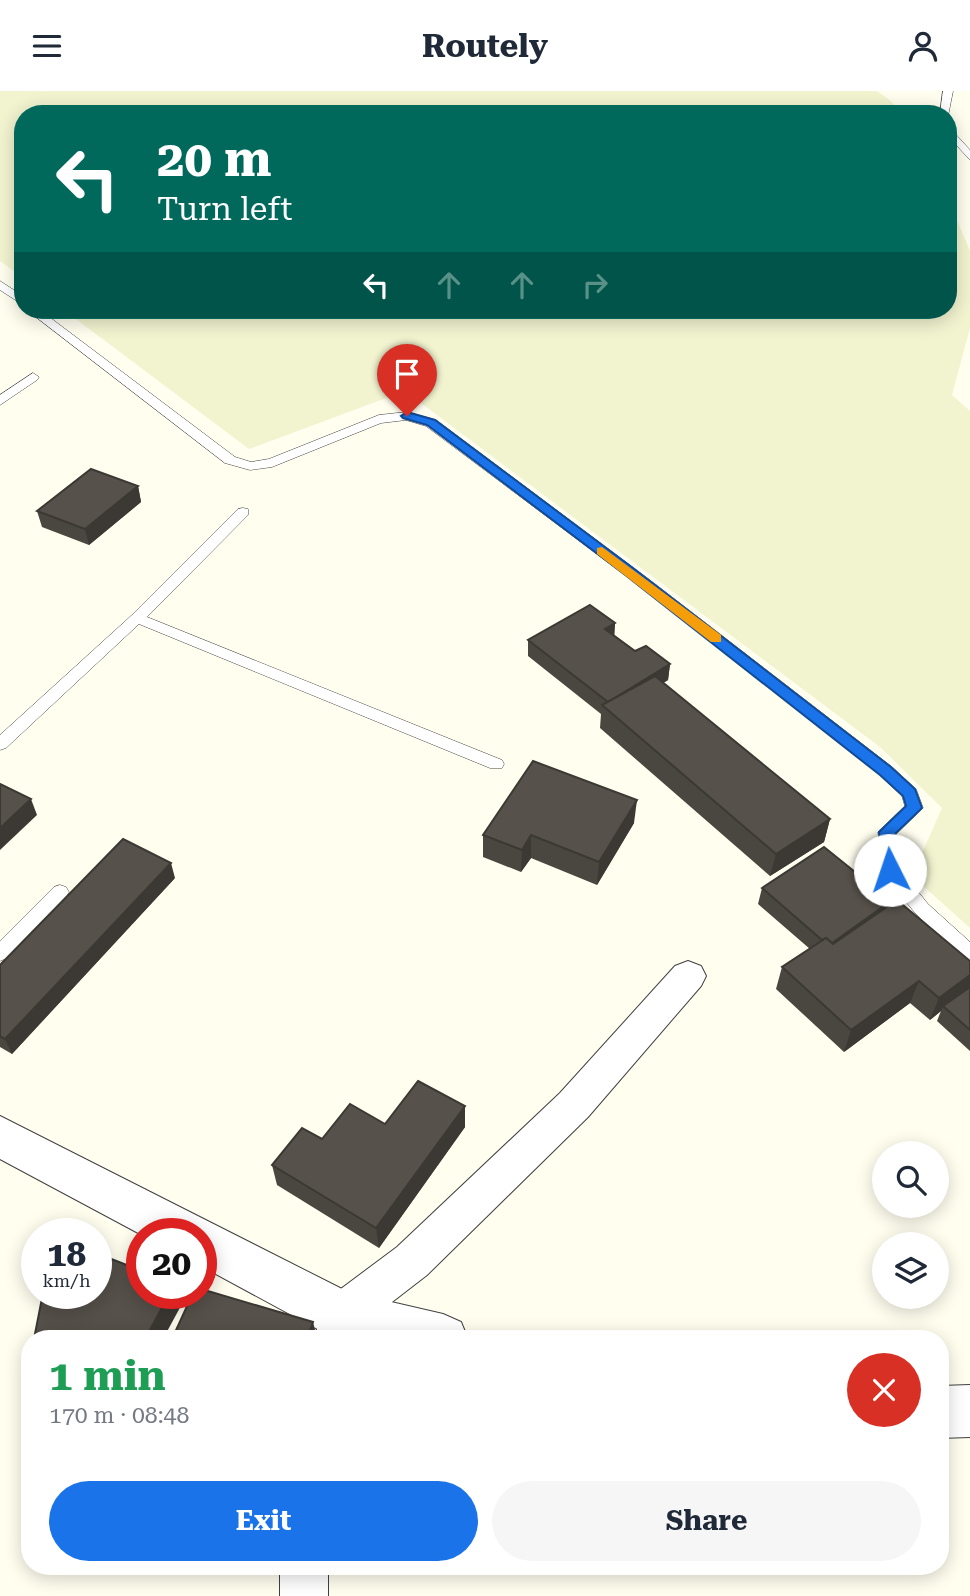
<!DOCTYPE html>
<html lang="en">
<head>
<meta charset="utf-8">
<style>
  :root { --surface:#fff; --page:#f6f6f7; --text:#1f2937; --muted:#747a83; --accent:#1a73e8 }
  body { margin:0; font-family:"Roboto Serif",serif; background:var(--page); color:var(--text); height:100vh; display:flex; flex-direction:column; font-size:26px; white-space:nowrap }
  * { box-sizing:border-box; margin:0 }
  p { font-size:23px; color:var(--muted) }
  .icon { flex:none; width:38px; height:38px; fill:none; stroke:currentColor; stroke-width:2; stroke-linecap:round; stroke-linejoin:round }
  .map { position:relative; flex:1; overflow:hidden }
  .panel { position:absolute; left:21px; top:1239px; width:928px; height:245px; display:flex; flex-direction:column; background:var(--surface); border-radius:28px; box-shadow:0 4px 18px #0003 }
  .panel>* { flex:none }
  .guide { position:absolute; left:14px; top:14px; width:943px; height:214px; border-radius:28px; box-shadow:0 4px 18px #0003; background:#00695c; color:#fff; overflow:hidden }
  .buttons { position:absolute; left:872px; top:1050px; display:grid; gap:14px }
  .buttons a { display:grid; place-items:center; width:77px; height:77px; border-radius:50%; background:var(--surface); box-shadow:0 4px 18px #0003; font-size:35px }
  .speed { position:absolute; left:21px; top:1127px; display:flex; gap:14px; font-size:35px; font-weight:700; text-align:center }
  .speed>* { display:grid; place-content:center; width:91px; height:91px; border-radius:50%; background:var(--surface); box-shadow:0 4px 18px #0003; line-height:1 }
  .speed small { font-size:18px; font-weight:400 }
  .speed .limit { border:10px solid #d22; background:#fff; color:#111 }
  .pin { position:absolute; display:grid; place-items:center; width:60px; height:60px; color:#fff; margin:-72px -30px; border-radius:50% 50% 50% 0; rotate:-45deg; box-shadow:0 0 7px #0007 }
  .pin .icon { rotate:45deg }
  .me { position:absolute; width:77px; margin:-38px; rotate:356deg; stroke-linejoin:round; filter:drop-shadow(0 0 5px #0008) }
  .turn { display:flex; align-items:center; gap:24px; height:147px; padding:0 28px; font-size:32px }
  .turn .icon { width:91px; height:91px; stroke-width:2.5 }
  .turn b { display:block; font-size:49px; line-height:60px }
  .lanes { display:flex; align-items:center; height:66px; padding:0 28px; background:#0003; justify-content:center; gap:35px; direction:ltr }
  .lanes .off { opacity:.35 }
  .round { display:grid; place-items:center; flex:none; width:74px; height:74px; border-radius:37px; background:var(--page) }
  .headline { display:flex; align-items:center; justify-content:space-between; height:119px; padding:0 28px }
  h1 { font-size:42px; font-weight:700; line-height:52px; color:#1e9e55 }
  .primary-button { display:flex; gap:14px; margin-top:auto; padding:14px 28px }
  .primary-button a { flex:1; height:80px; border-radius:42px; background:var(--accent); color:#fff; font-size:28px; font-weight:700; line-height:80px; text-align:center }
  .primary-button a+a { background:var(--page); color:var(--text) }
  header { display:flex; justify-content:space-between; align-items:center; height:91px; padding:0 28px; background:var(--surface); font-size:32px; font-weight:700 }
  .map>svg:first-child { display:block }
  .farmland { fill:#f2f4d0 }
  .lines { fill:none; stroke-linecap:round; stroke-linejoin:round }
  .service-casing { stroke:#414141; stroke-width:1 }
  .minor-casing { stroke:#414141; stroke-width:2 }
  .tertiary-casing { stroke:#414141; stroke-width:2 }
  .service { fill:#fff; fill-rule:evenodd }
  .minor { fill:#fff; fill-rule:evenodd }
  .tertiary { fill:#fff; fill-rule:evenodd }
  .wall { fill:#4a4640 }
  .shaded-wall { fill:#3c3934 }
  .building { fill:#56514a; stroke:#3c3934; stroke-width:2 }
  .route { fill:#1a73e8; stroke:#114b97; stroke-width:2 }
  .slow { fill:#f59e0b }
</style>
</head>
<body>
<header><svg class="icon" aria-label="menu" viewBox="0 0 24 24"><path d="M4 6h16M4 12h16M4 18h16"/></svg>Routely<svg class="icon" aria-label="person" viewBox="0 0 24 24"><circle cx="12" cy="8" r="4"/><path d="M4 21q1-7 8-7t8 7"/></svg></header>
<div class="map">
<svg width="970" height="1505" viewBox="0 0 970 1505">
  <rect width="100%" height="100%" fill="#fffeef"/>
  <g class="farmland">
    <polygon points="0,0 877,0 891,10 901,23 23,23 23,187 0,170"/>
    <polygon points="949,110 970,160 970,237 952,304 970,320 970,837 912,785 942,717 880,656 405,300 249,358 64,219 948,219"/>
  </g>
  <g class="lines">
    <defs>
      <g id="service">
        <polygon points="943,0 953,0 948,25 940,23"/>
        <polygon points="948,35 970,59 970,69 948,45"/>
        <polygon points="0,190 23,205 23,214 0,199"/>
        <polygon points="27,219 40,219 235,366 251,371 269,368 379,324 407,321 436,329 655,493 892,676 916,698 923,717 896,743 899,777 928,813 970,851 970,870 963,867 916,823 884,784 878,741 905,715 902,705 880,684 645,499 426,335 406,329 381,332 272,376 250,379 225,372"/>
        <polygon points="33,282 39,286 37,289 0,314 0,304"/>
        <polygon points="243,417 248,418 248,424 147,526 502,669 504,673 502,677 490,677 139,533 6,657 0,659 0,644 132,524 238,418"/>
        <polygon points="60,794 66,796 69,801 66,806 7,867 0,870 0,850 54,796"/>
      </g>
      <g id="minor">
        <polygon points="688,870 701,875 706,885 701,895 588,1026 427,1184 361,1235 359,1248 315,1248 320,1224 326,1209 397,1156 560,1002 675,875"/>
        <rect x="280" y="1475" width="48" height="30"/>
      </g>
      <g id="tertiary">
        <polygon points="0,1025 348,1201 443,1223 461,1231 468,1248 340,1248 323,1241 201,1175 201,1143 142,1144 0,1068"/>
        <polygon points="970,1294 970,1346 940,1347 940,1295"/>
      </g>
    </defs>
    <use href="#service" class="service-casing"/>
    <use href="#minor" class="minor-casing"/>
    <use href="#tertiary" class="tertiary-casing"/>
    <use href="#service" class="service"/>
    <use href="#minor" class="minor"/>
    <use href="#tertiary" class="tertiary"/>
  </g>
  <g class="wall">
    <polygon points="138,395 141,411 89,454 42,436 37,420"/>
    <polygon points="615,532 614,545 635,560 670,573 668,589 663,592 830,728 824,751 770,785 600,637 601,623 528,565 528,549"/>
    <polygon points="634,732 597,794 531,767 521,781 483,766 483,744"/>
    <polygon points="175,787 12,963 0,956 0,874"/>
    <polygon points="762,797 891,810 889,814 970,870 970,960 937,930 941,920 930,929 910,912 844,961 776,898 782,876 810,858 758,813"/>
    <polygon points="385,1033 465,1036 379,1157 277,1094 272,1074 322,1048"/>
  </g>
  <g class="shaded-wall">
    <polygon points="138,395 141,411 89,454 85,438"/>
    <polygon points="615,532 614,549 605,538"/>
    <polygon points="670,573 668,589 613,623 608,611"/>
    <polygon points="31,708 37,724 0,759 0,737"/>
    <polygon points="637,709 634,732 597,794 599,771"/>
    <polygon points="830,728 824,751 770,785 776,763"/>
    <polygon points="531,744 531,767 521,781 522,759"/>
    <polygon points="171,772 175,787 12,963 5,948"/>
    <polygon points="891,810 885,825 824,870 829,854"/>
    <polygon points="970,884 970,897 943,915 941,920 930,929 939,907"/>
    <polygon points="919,890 910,912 844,961 851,939"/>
    <polygon points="465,1015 465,1036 379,1157 376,1137"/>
    <polygon points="170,1202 179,1202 183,1211 163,1248 145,1248"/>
    <polygon points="313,1231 316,1243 315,1248 307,1248"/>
  </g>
  <g class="building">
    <polygon points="91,378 138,395 85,438 37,420"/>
    <polygon points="590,514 615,532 605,538 635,560 646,555 670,573 608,611 528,549"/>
    <polygon points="655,585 830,728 776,763 602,614"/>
    <polygon points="533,670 637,709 599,771 531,744 522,759 483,744"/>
    <polygon points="0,693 31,708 0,737"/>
    <polygon points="123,748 171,772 5,948 0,945 0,874"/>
    <polygon points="824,756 891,810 832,852 826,847 822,849 762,797"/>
    <polygon points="897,809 970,870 970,884 939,907 919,890 851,939 782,876 826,847 833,853"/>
    <polygon points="970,896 970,939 943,915"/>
    <polygon points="418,990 465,1015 376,1137 272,1074 302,1037 322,1048 350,1013 385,1033"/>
    <polygon points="96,1162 142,1180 142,1202 170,1202 145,1248 34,1248 43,1202 96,1202"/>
    <polygon points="201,1198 313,1231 307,1248 172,1248 193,1202 201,1202"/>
  </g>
  <polygon class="route" points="407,321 435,329 633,477 891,676 915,698 922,717 895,743 898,779 896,784 884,784 882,779 879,741 906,715 903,705 880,684 624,483 427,334 403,327 401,325"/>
  <polygon class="slow" points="602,456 721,544 721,551 711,551 597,463 597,457"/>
</svg>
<div class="buttons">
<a><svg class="icon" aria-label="search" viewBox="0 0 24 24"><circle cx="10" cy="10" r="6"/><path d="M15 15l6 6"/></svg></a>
<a><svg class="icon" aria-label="layers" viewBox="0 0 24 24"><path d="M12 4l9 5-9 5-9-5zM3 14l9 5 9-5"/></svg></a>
</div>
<div class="speed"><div>18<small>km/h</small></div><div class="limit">20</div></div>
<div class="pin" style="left:407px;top:325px;background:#d93025"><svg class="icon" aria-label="arrive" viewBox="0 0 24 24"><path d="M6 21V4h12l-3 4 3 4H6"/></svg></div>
<svg class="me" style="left:890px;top:779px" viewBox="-20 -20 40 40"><circle r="19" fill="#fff"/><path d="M0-13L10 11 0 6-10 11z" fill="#1a73e8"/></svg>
<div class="guide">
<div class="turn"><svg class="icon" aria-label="left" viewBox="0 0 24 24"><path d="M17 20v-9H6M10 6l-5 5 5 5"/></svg><div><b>20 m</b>Turn left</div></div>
<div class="lanes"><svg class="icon" aria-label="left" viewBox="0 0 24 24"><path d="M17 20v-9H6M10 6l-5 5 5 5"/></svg><svg class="icon off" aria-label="ahead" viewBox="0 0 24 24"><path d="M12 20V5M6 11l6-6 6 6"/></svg><svg class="icon off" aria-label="ahead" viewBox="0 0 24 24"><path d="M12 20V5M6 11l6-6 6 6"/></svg><svg class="icon off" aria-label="right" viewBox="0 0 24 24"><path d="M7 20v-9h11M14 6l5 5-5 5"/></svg></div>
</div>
<section class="panel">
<div class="headline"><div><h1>1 min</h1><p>170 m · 08:48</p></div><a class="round" style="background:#d93025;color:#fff"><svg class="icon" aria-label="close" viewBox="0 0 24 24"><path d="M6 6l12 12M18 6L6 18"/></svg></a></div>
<div class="primary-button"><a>Exit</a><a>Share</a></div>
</section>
</div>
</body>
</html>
